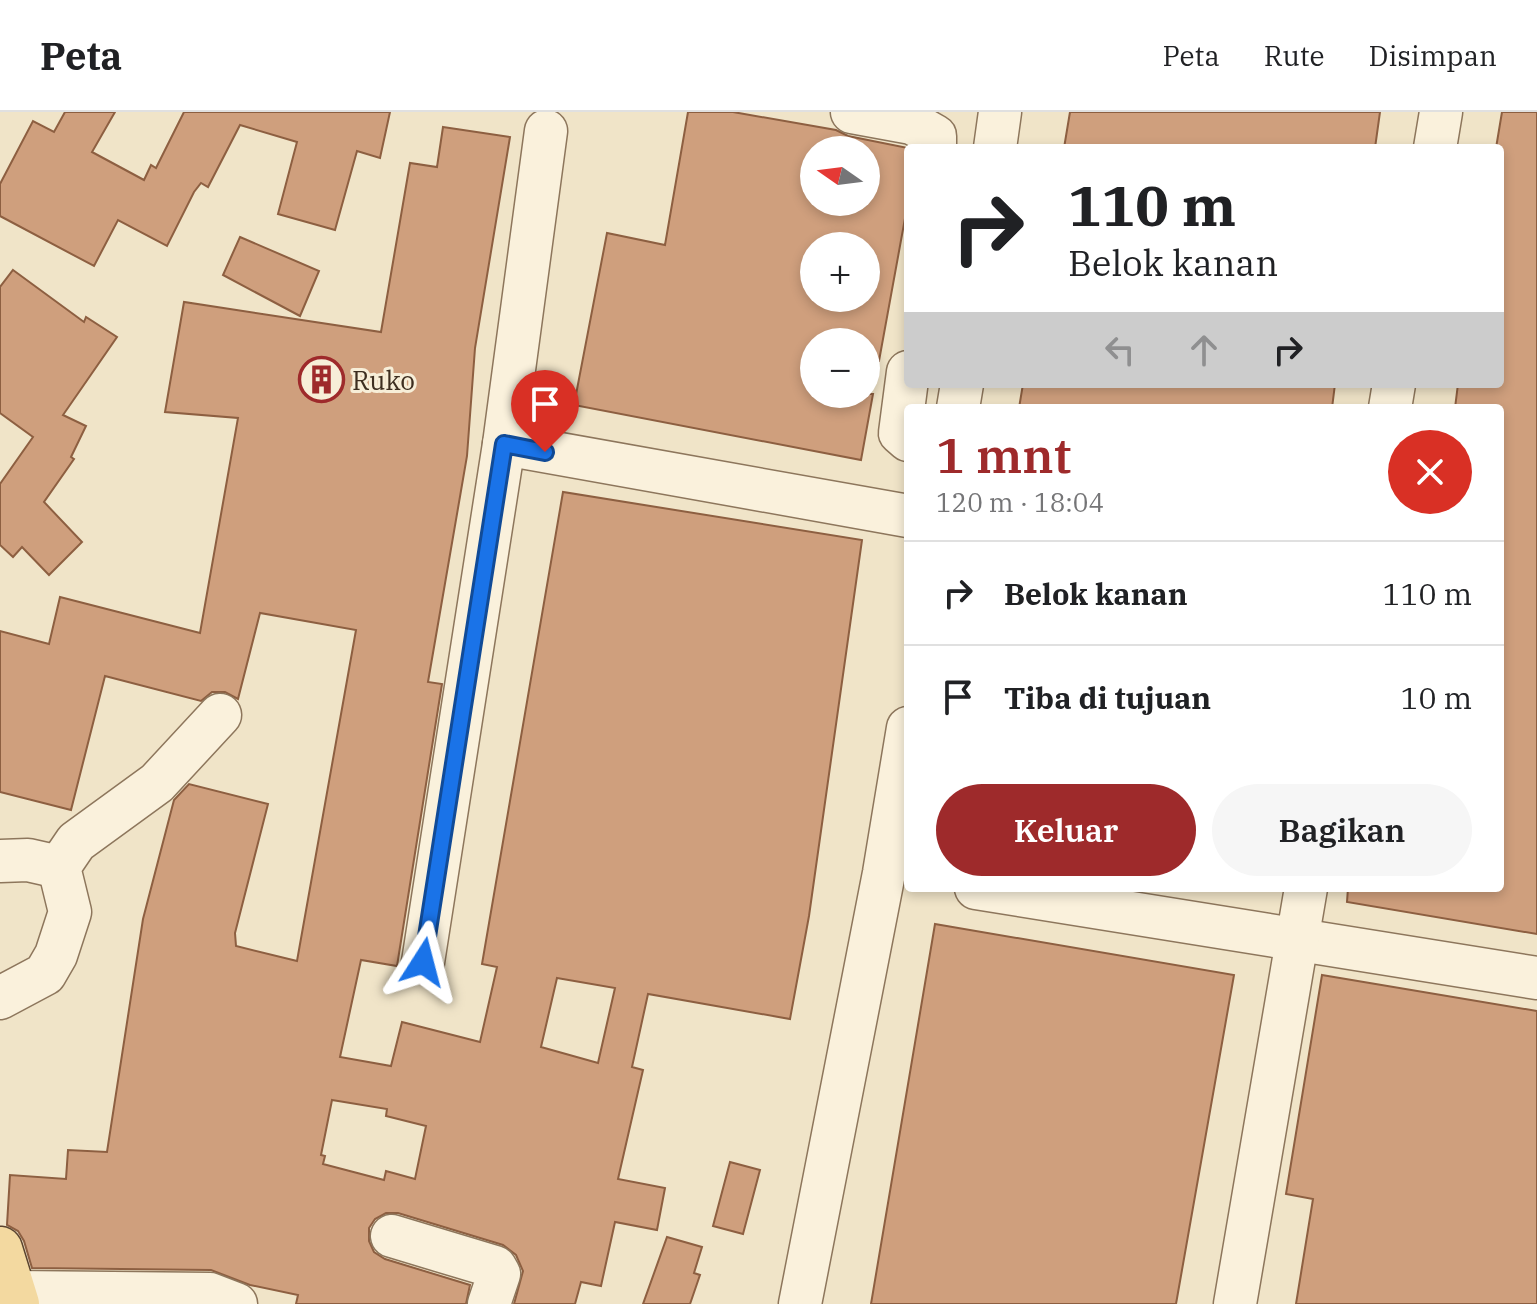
<!DOCTYPE html>
<html lang="id">
<head>
<meta charset="utf-8">
<style>
  :root { --surface:#fff; --page:#f6f6f6; --text:#202124; --muted:#757577; --line:#e0e0e0; --accent:#9e2a2b }
  body { margin:0; font-family:"IBM Plex Serif",serif; background:var(--page); color:var(--text); height:100vh; display:flex; flex-direction:column; font-size:30px; white-space:nowrap }
  * { box-sizing:border-box; margin:0 }
  p { font-size:26px; color:var(--muted) }
  .icon { flex:none; width:44px; height:44px; fill:none; stroke:currentColor; stroke-width:2; stroke-linecap:round; stroke-linejoin:round }
  .map { position:relative; flex:1; overflow:hidden }
  .sheet { position:absolute; left:904px; top:292px; width:600px; height:488px; display:flex; flex-direction:column; background:var(--surface); border-radius:8px; box-shadow:0 4px 12px #0003 }
  .sheet>* { flex:none }
  .guide { position:absolute; left:904px; top:32px; width:600px; height:244px; border-radius:8px; box-shadow:0 4px 12px #0003; background:#fff; color:var(--text); overflow:hidden }
  .needle { width:52px; rotate:284deg }
  .controls { position:absolute; left:800px; top:24px; display:grid; gap:16px }
  .controls a { display:grid; place-items:center; width:80px; height:80px; border-radius:50%; background:var(--surface); box-shadow:0 4px 12px #0003; font-size:40px }
  .pin { position:absolute; display:grid; place-items:center; width:68px; height:68px; color:#fff; margin:-82px -34px; border-radius:50% 50% 50% 0; rotate:-45deg; box-shadow:0 0 8px #0007 }
  .pin .icon { rotate:45deg }
  .me { position:absolute; width:88px; margin:-44px; rotate:9deg; stroke-linejoin:round; filter:drop-shadow(0 0 6px #0008) }
  .turn { display:flex; align-items:center; gap:28px; height:168px; padding:0 32px; font-size:36px }
  .turn .icon { width:104px; height:104px; stroke-width:2.5 }
  .turn b { display:block; font-size:56px; line-height:68px }
  .lanes { display:flex; align-items:center; height:76px; padding:0 32px; background:#0003; justify-content:center; gap:40px; direction:ltr }
  .lanes .off { opacity:.35 }
  .round { display:grid; place-items:center; flex:none; width:84px; height:84px; border-radius:42px; background:var(--page) }
  .overview { display:flex; align-items:center; justify-content:space-between; height:136px; padding:0 32px }
  h1 { font-size:48px; font-weight:600; line-height:60px; color:var(--accent) }
  .cta { display:flex; gap:16px; margin-top:auto; padding:16px 32px }
  .cta a { flex:1; height:92px; border-radius:48px; background:var(--accent); color:#fff; font-size:32px; font-weight:600; line-height:92px; text-align:center }
  .cta a+a { background:var(--page); color:var(--text) }
  ul { padding:0; list-style:none }
  li { display:flex; align-items:center; gap:24px; height:104px; padding:0 32px; border-top:2px solid var(--line) }
  li div { flex:1 }
  li b { display:block; font-size:30px }
  li em { font-style:normal }
  header { display:flex; align-items:center; gap:48px; box-sizing:border-box; height:112px; padding:0 40px; background:var(--surface); border-bottom:2px solid var(--line) }
  header strong { font-size:38px }
  nav { display:flex; gap:44px; margin-inline-start:auto; font-size:28px }
  .map>svg:first-child { display:block }
  .building { fill:#cf9f7d; stroke:#8d5f41; stroke-width:2; fill-rule:evenodd }
  .lines { fill:none; stroke-linecap:round; stroke-linejoin:round }
  .minor-casing { stroke:#8d765c; stroke-width:45 }
  .major-casing { stroke:#5b4430; stroke-width:47 }
  .minor { stroke:#faf1dc; stroke-width:42 }
  .major { stroke:#f3d9a0; stroke-width:44 }
  .route-casing { stroke:#114b97; stroke-width:20 }
  .route { stroke:#1a73e8; stroke-width:14 }
  .labels { text-anchor:middle; dominant-baseline:central; stroke-width:6; stroke-linejoin:round; paint-order:stroke }
  .poi-label { font-size:26px; fill:#3d2e20; stroke:#f7eed8; text-anchor:start }
</style>
</head>
<body>
<header>
<strong>Peta</strong>
<nav><a>Peta</a><a>Rute</a><a>Disimpan</a></nav>
</header>
<div class="map">
<svg width="1537" height="1192" viewBox="0 0 1537 1192">
  <rect width="100%" height="100%" fill="#f0e4c8"/>
  <g class="building">
    <polygon points="65,0 115,0 92,40 144,68 151,53 156,56 184,0 390,0 380,46 357,39 335,118 278,102 297,30 240,13 208,75 201,71 194,80 167,134 118,108 94,154 0,104 0,72 33,9 54,20"/>
    <path d="M688 0H733L836 18 848 24 908 36V90L879 249 866 248V230H814V282H873L861 348 574 293 607 121 665 133ZM814 38H866V90H814ZM814 134H866V186H814Z"/>
    <polygon points="1070,0 1380,0 1375,36 1064,36"/>
    <polygon points="1502,0 1537,0 1537,822 1347,790 1348,776 1500,776 1500,296 1455,296 1458,272 1500,272 1500,36 1496,36"/>
    <path d="M443 15 510 25 475 236 467 344 428 570 442 572 397 854 361 848 340 945 391 954 402 910 480 930 497 855 482 852 563 380 862 428 809 804 790 907 648 882 632 955 643 958 618 1067 665 1076 657 1118 615 1110 601 1174 581 1170 575 1192H514L523 1159 516 1143 503 1133 398 1101H386L375 1107 369 1116V1129L374 1140 385 1147 470 1173 466 1192H296L298 1183 250 1173 211 1158 32 1156 24 1129 18 1119 7 1113 10 1063 66 1067 68 1038 107 1040 143 807 174 688 189 672 268 692 235 821 236 834 297 849 356 518 260 501 238 587 225 580H212L201 589 105 564 71 698 0 680V519L49 532 60 485 200 521 238 306 165 300 184 190 381 220 410 51 437 55ZM557 866 615 876 598 951 541 935ZM332 988 387 997 386 1004 426 1014 415 1067 386 1059 384 1068 323 1052 325 1044 321 1043Z"/>
    <polygon points="240,125 319,159 300,204 223,163"/>
    <polygon points="13,158 84,210 86,205 117,225 63,303 86,314 71,345 74,347 44,390 82,430 49,463 22,435 13,445 0,433 0,372 33,325 0,301 0,175"/>
    <polygon points="1023,272 1335,272 1332,296 1019,296"/>
    <polygon points="935,812 1234,863 1176,1192 871,1192"/>
    <polygon points="1322,863 1537,899 1537,1192 1296,1192 1313,1087 1286,1082"/>
    <polygon points="730,1050 760,1058 743,1122 713,1114"/>
    <polygon points="667,1125 702,1135 694,1161 700,1163 690,1192 643,1192"/>
  </g>
  <g class="lines">
    <defs>
      <g id="minor">
        <polyline points="852,0 912,11 935,24 935,36"/>
        <polyline points="995,36 1000,0"/>
        <polyline points="1435,36 1441,0"/>
        <polyline points="908,260 900,321 908,328"/>
        <polyline points="958,296 962,272"/>
        <polyline points="1390,296 1394,272"/>
        <polyline points="504,332 546,19"/>
        <polyline points="0,749 28,748 59,755"/>
        <polyline points="976,776 1537,866"/>
        <polyline points="423,850 504,332 908,404"/>
        <polyline points="0,886 45,862 56,843 70,800 59,755 76,730 157,671 220,603"/>
        <polyline points="392,1124 495,1155 499,1162 489,1192"/>
        <polyline points="14,1180 210,1182 236,1192"/>
        <polyline points="800,1192 884,761 908,616"/>
        <polyline points="1235,1192 1306,776"/>
      </g>
      <polyline id="major" points="0,1137 17,1192"/>
    </defs>
    <use href="#minor" class="minor-casing"/>
    <use href="#major" class="major-casing"/>
    <use href="#minor" class="minor"/>
    <use href="#major" class="major"/>
  </g>
  <g class="lines">
    <defs>
      <polyline id="route" points="423,850 504,332 545,340"/>
    </defs>
    <use href="#route" class="route-casing"/>
    <use href="#route" class="route"/>
  </g>
  <defs>
    <symbol id="building-ring" viewBox="-11 -11 22 22"><circle r="9.5" fill="#f7eed8" stroke="#9e2a2b" stroke-width="1.5"/><path d="M-4-6H4V6H1V3H-1V6H-4ZM-2.5-4.3h1.7v1.8h-1.7ZM.8-4.3h1.7v1.8H.8ZM-2.5-1h1.7V.8h-1.7ZM.8-1h1.7V.8H.8Z" fill="#9e2a2b"/></symbol>
  </defs>
  <g fill-rule="evenodd">
    <use href="#building-ring" x="296" y="242" width="51" height="51"/>
  </g>
  <g class="labels">
    <g class="poi-label">
      <text x="352" y="268">Ruko</text>
    </g>
  </g>
</svg>
<div class="controls">
<a><svg class="needle" viewBox="-14 -14 28 28"><path d="M0-13l5 13h-10z" fill="#e53935"/><path d="M0 13l5-13h-10z" fill="#757577"/></svg></a>
<a>+</a>
<a>−</a>
</div>
<div class="pin" style="left:545px;top:340px;background:#d93025"><svg class="icon" aria-label="arrive" viewBox="0 0 24 24"><path d="M6 21V4h12l-3 4 3 4H6"/></svg></div>
<svg class="me" style="left:423px;top:850px" viewBox="-20 -20 40 40"><path d="M0-17L14 15 0 8-14 15z" fill="#1a73e8" stroke="#fff" stroke-width="4"/></svg>
<div class="guide">
<div class="turn"><svg class="icon" aria-label="right" viewBox="0 0 24 24"><path d="M7 20v-9h11M14 6l5 5-5 5"/></svg><div><b>110 m</b>Belok kanan</div></div>
<div class="lanes"><svg class="icon off" aria-label="left" viewBox="0 0 24 24"><path d="M17 20v-9H6M10 6l-5 5 5 5"/></svg><svg class="icon off" aria-label="ahead" viewBox="0 0 24 24"><path d="M12 20V5M6 11l6-6 6 6"/></svg><svg class="icon" aria-label="right" viewBox="0 0 24 24"><path d="M7 20v-9h11M14 6l5 5-5 5"/></svg></div>
</div>
<section class="sheet">
<div class="overview"><div><h1>1 mnt</h1><p>120 m · 18:04</p></div><a class="round" style="background:#d93025;color:#fff"><svg class="icon" aria-label="close" viewBox="0 0 24 24"><path d="M6 6l12 12M18 6L6 18"/></svg></a></div>
<ul>
<li><svg class="icon" aria-label="right" viewBox="0 0 24 24"><path d="M7 20v-9h11M14 6l5 5-5 5"/></svg><div><b>Belok kanan</b></div><em>110 m</em></li>
<li><svg class="icon" aria-label="arrive" viewBox="0 0 24 24"><path d="M6 21V4h12l-3 4 3 4H6"/></svg><div><b>Tiba di tujuan</b></div><em>10 m</em></li>
</ul>
<div class="cta"><a>Keluar</a><a>Bagikan</a></div>
</section>
</div>
</body>
</html>
